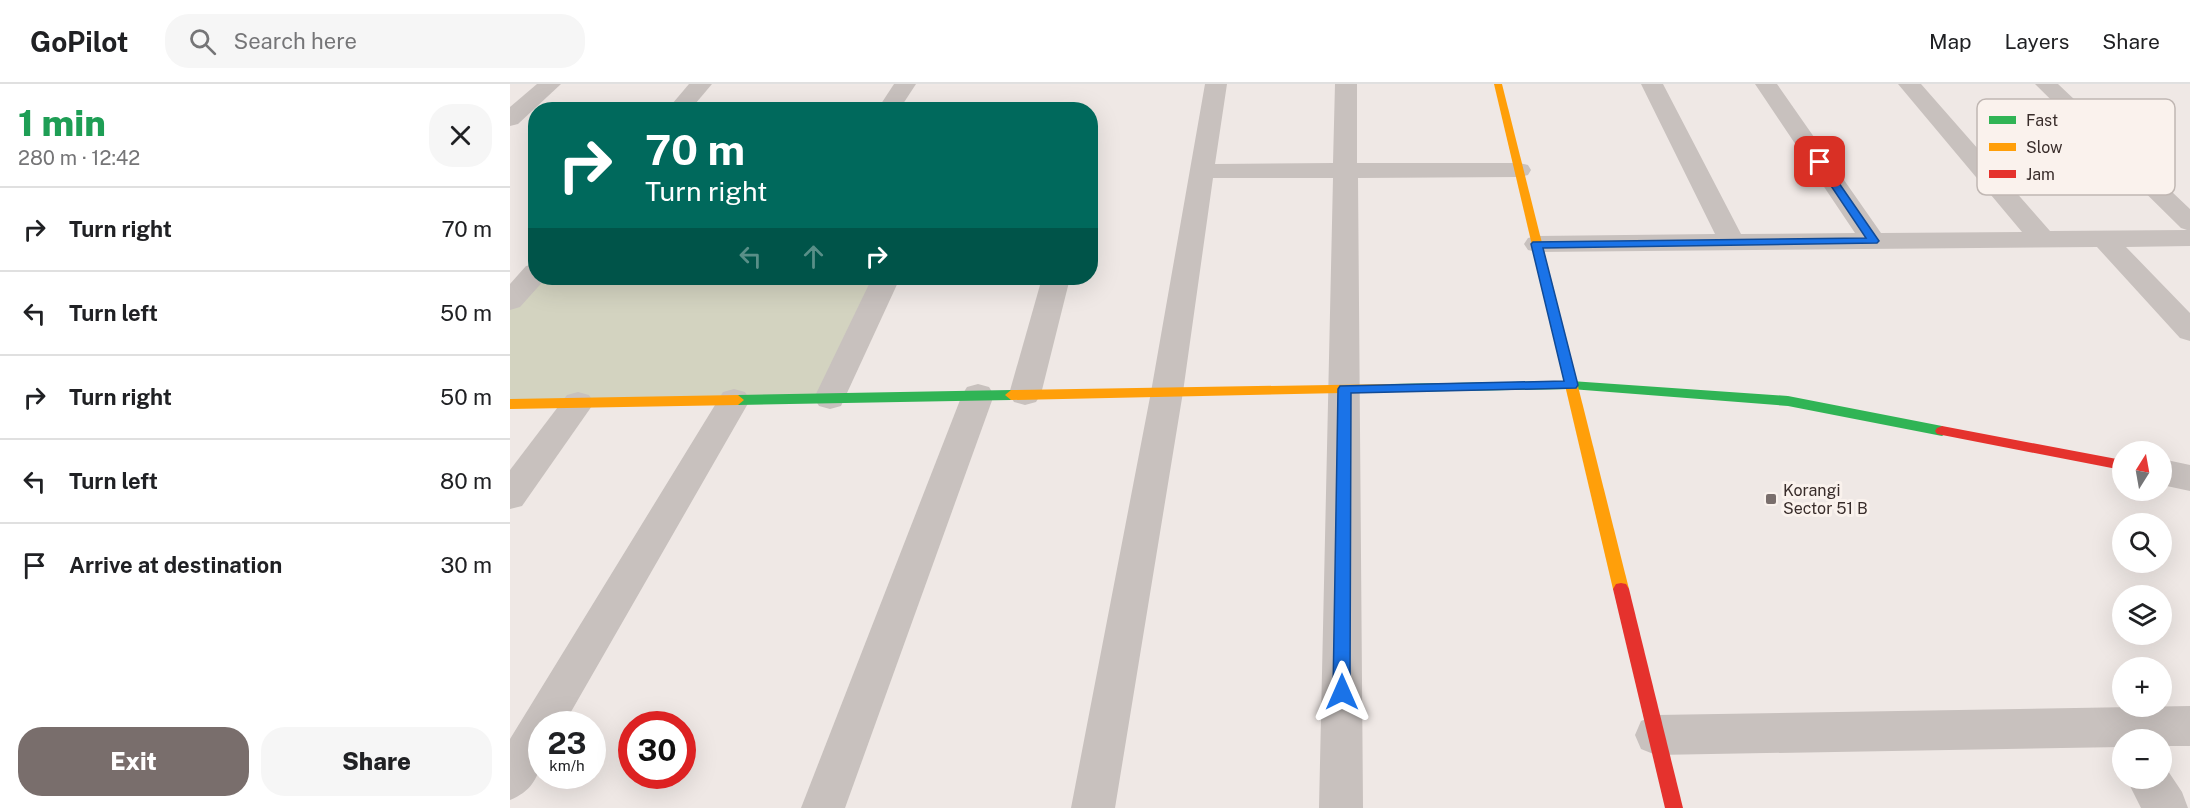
<!DOCTYPE html>
<html lang="en">
<head>
<meta charset="utf-8">
<style>
  :root { --surface:#fff; --page:#f6f6f6; --text:#202124; --muted:#757577; --line:#e0e0e0; --accent:#796e6c }
  body { margin:0; font-family:"Public Sans",sans-serif; background:var(--page); color:var(--text); height:100vh; display:flex; flex-direction:column; font-size:22px; white-space:nowrap }
  * { box-sizing:border-box; margin:0 }
  p { font-size:20px; color:var(--muted) }
  .icon { flex:none; width:33px; height:33px; fill:none; stroke:currentColor; stroke-width:2; stroke-linecap:round; stroke-linejoin:round }
  .map { position:relative; flex:1; overflow:hidden }
  .drawer { display:flex; flex-direction:column; background:var(--surface); width:510px }
  .drawer>* { flex:none }
  .banner { position:absolute; left:18px; top:18px; width:570px; height:183px; border-radius:24px; box-shadow:0 6px 24px #0002; background:#00695c; color:#fff; overflow:hidden }
  .needle { width:39px; rotate:11deg }
  .buttons { position:absolute; left:1602px; top:357px; display:grid; gap:12px }
  .buttons a { display:grid; place-items:center; width:60px; height:60px; border-radius:50%; background:var(--surface); box-shadow:0 6px 24px #0002; font-size:30px }
  .speed { position:absolute; left:18px; top:627px; display:flex; gap:12px; font-size:30px; font-weight:700; text-align:center }
  .speed>* { display:grid; place-content:center; width:78px; height:78px; border-radius:50%; background:var(--surface); box-shadow:0 6px 24px #0002; line-height:1 }
  .speed small { font-size:15px; font-weight:400 }
  .speed .limit { border:9px solid #d22; background:#fff; color:#111 }
  .pin { position:absolute; display:grid; place-items:center; width:51px; height:51px; color:#fff; margin:-26px; border-radius:12px; box-shadow:0 3px 9px #0006 }
  .me { position:absolute; width:66px; margin:-33px; rotate:0deg; stroke-linejoin:round; filter:drop-shadow(0 0 4px #0008) }
  .turn { display:flex; align-items:center; gap:21px; height:126px; padding:0 18px; font-size:27px }
  .turn .icon { width:78px; height:78px; stroke-width:2.5 }
  .turn b { display:block; font-size:42px; line-height:51px }
  .lanes { display:flex; align-items:center; height:57px; padding:0 18px; background:#0003; justify-content:center; gap:30px; direction:ltr }
  .lanes .off { opacity:.35 }
  .round { display:grid; place-items:center; flex:none; width:63px; height:63px; border-radius:24px; background:var(--page) }
  .headline { display:flex; align-items:center; justify-content:space-between; height:102px; padding:0 18px }
  h1 { font-size:36px; font-weight:800; line-height:45px; color:#1e9e55 }
  .action { display:flex; gap:12px; margin-top:auto; padding:12px 18px }
  .action a { flex:1; height:69px; border-radius:24px; background:var(--accent); color:#fff; font-size:24px; font-weight:800; line-height:69px; text-align:center }
  .action a+a { background:var(--page); color:var(--text) }
  ul { padding:0; list-style:none }
  li { display:flex; align-items:center; gap:18px; height:84px; padding:0 18px; border-top:2px solid var(--line) }
  li div { flex:1 }
  li b { display:block; font-size:22px }
  li em { font-style:normal }
  header { display:flex; align-items:center; gap:36px; box-sizing:border-box; height:84px; padding:0 30px; background:var(--surface); border-bottom:2px solid var(--line) }
  header strong { font-size:28px }
  nav { display:flex; gap:33px; margin-inline-start:auto; font-size:21px }
  .search { width:420px; height:54px; background:var(--page); display:flex; align-items:center; gap:15px; box-sizing:border-box; padding:0 21px; border-radius:24px; color:var(--muted); font-size:22px }
  main { display:flex; flex:1; min-height:0 }
  .map>svg:first-child { display:block }
  .green { fill:#d3d3c0 }
  .lines { fill:none; stroke-linecap:round; stroke-linejoin:round }
  .street { fill:#c8c1be; fill-rule:evenodd }
  .fast { fill:#30b455; fill-rule:evenodd }
  .slow { fill:#ff9f0a; fill-rule:evenodd }
  .jam { fill:#e5322d; fill-rule:evenodd }
  .route { fill:#1a73e8; stroke:#114b97; stroke-width:1.5 }
  .poi-dot { fill:#796e6c; stroke:#faf2ed; stroke-width:2 }
  .labels { text-anchor:middle; dominant-baseline:central; stroke-width:6; stroke-linejoin:round; paint-order:stroke }
  .poi-label { font-size:16px; fill:#392d2b; stroke:#faf2ed; text-anchor:start }
  .key { fill:#faf2ed; stroke:#c0b7b3; stroke-width:1.5 }
  .key-label { font-size:16px; fill:#392d2b }
</style>
</head>
<body>
<header>
<strong>GoPilot</strong>
<div class="search"><svg class="icon" aria-label="search" viewBox="0 0 24 24"><circle cx="10" cy="10" r="6"/><path d="M15 15l6 6"/></svg>Search here</div>
<nav><a>Map</a><a>Layers</a><a>Share</a></nav>
</header>
<main>
<section class="drawer">
<div class="headline"><div><h1>1 min</h1><p>280 m · 12:42</p></div><a class="round"><svg class="icon" aria-label="close" viewBox="0 0 24 24"><path d="M6 6l12 12M18 6L6 18"/></svg></a></div>
<ul>
<li><svg class="icon" aria-label="right" viewBox="0 0 24 24"><path d="M7 20v-9h11M14 6l5 5-5 5"/></svg><div><b>Turn right</b></div><em>70 m</em></li>
<li><svg class="icon" aria-label="left" viewBox="0 0 24 24"><path d="M17 20v-9H6M10 6l-5 5 5 5"/></svg><div><b>Turn left</b></div><em>50 m</em></li>
<li><svg class="icon" aria-label="right" viewBox="0 0 24 24"><path d="M7 20v-9h11M14 6l5 5-5 5"/></svg><div><b>Turn right</b></div><em>50 m</em></li>
<li><svg class="icon" aria-label="left" viewBox="0 0 24 24"><path d="M17 20v-9H6M10 6l-5 5 5 5"/></svg><div><b>Turn left</b></div><em>80 m</em></li>
<li><svg class="icon" aria-label="arrive" viewBox="0 0 24 24"><path d="M6 21V4h12l-3 4 3 4H6"/></svg><div><b>Arrive at destination</b></div><em>30 m</em></li>
</ul>
<div class="action"><a>Exit</a><a>Share</a></div>
</section>
<div class="map">
<svg width="1680" height="724" viewBox="0 0 1680 724">
  <rect width="100%" height="100%" fill="#efe8e5"/>
  <polygon class="green" points="26,194 376,194 320,314 0,320 0,217"/>
  <g class="lines">
    <g class="street">
      <polygon points="27,0 51,0 8,40 0,42 0,23"/>
      <polygon points="179,0 202,0 180,26 157,26"/>
      <polygon points="384,0 406,0 389,26 367,26"/>
      <polygon points="695,0 717,0 705,80 823,79 825,0 847,0 847,79 1009,79 1018,81 1021,86 1018,91 1009,93 848,94 853,724 809,724 823,94 703,94 673,308 605,724 561,724 641,308"/>
      <polygon points="1131,0 1153,0 1231,150 1345,149 1245,0 1267,0 1371,149 1512,148 1388,0 1411,0 1540,147 1677,146 1671,144 1525,0 1548,0 1680,125 1680,162 1616,163 1680,229 1680,257 1670,254 1587,163 1027,168 1018,166 1014,160 1018,154 1027,152 1205,150"/>
      <polygon points="26,180 26,194 36,194 10,223 0,226 0,200 16,182"/>
      <polygon points="362,194 390,194 331,322 320,325 309,322 304,314"/>
      <polygon points="532,194 560,194 531,310 526,318 515,321 504,318 499,310"/>
      <polygon points="468,300 479,303 484,311 335,724 291,724 452,311 457,303"/>
      <path d="M224 305 235 308 240 316 54 640H32C32 673 35 702 0 716V655L213 308Z"/>
      <polygon points="68,308 79,311 84,319 12,422 0,425 0,386 57,311"/>
      <polygon points="1652,375 1680,381 1680,407 1652,401"/>
      <polygon points="1680,622 1680,662 1652,662 1652,656 1612,656 1612,663 1146,671 1131,665 1125,651 1131,637 1146,631"/>
      <polygon points="1652,678 1672,708 1678,724 1631,724 1616,694 1652,694"/>
    </g>
    <g class="fast">
      <polygon points="1061,297 1278,312 1432,342 1439,347 1432,352 1278,322 1061,305 880,308 874,304 880,300"/>
      <polygon points="501,306 507,311 501,316 228,321 222,316 228,311"/>
    </g>
    <g class="slow">
      <polygon points="984,0 992,0 1119,505 1116,510 1111,511 1106,510 1103,505"/>
      <polygon points="880,300 886,304 880,308 501,316 495,311 501,306"/>
      <polygon points="228,311 234,316 228,321 0,325 0,315"/>
    </g>
    <g class="jam">
      <polygon points="1432,342 1612,376 1612,386 1427,350 1425,347 1427,344"/>
      <polygon points="1111,499 1116,500 1119,505 1173,724 1155,724 1103,505 1106,500"/>
    </g>
  </g>
  <polygon class="route" points="1310,75 1313,76 1369,157 1367,159 1033,164 1068,301 1066,304 841,309 840,608 838,613 832,615 826,613 823,608 828,305 830,302 1054,297 1021,160 1023,158 1356,154 1305,78"/>
  <rect class="poi-dot" x="1255" y="409" width="12" height="12" rx="3"/>
  <g class="labels">
    <g class="poi-label">
      <text x="1273" y="406">Korangi<tspan x="1273" dy="18">Sector 51 B</tspan></text>
    </g>
  </g>
  <rect x="1467" y="15" width="198" height="96" rx="9" class="key"/>
  <rect x="1479" y="32" width="27" height="8" fill="#30b455"/>
  <rect x="1479" y="59" width="27" height="8" fill="#ff9f0a"/>
  <rect x="1479" y="86" width="27" height="8" fill="#e5322d"/>
  <g class="key-label">
    <text x="1516" y="42">Fast</text>
    <text x="1516" y="69">Slow</text>
    <text x="1516" y="96">Jam</text>
  </g>
</svg>
<div class="buttons">
<a><svg class="needle" viewBox="-14 -14 28 28"><path d="M0-13l5 13h-10z" fill="#e53935"/><path d="M0 13l5-13h-10z" fill="#757577"/></svg></a>
<a><svg class="icon" aria-label="search" viewBox="0 0 24 24"><circle cx="10" cy="10" r="6"/><path d="M15 15l6 6"/></svg></a>
<a><svg class="icon" aria-label="layers" viewBox="0 0 24 24"><path d="M12 4l9 5-9 5-9-5zM3 14l9 5 9-5"/></svg></a>
<a>+</a>
<a>−</a>
</div>
<div class="speed"><div>23<small>km/h</small></div><div class="limit">30</div></div>
<div class="pin" style="left:1310px;top:78px;background:#d93025"><svg class="icon" aria-label="arrive" viewBox="0 0 24 24"><path d="M6 21V4h12l-3 4 3 4H6"/></svg></div>
<svg class="me" style="left:832px;top:608px" viewBox="-20 -20 40 40"><path d="M0-17L14 15 0 8-14 15z" fill="#1a73e8" stroke="#fff" stroke-width="4"/></svg>
<div class="banner">
<div class="turn"><svg class="icon" aria-label="right" viewBox="0 0 24 24"><path d="M7 20v-9h11M14 6l5 5-5 5"/></svg><div><b>70 m</b>Turn right</div></div>
<div class="lanes"><svg class="icon off" aria-label="left" viewBox="0 0 24 24"><path d="M17 20v-9H6M10 6l-5 5 5 5"/></svg><svg class="icon off" aria-label="ahead" viewBox="0 0 24 24"><path d="M12 20V5M6 11l6-6 6 6"/></svg><svg class="icon" aria-label="right" viewBox="0 0 24 24"><path d="M7 20v-9h11M14 6l5 5-5 5"/></svg></div>
</div>
</div>
</main>
</body>
</html>
